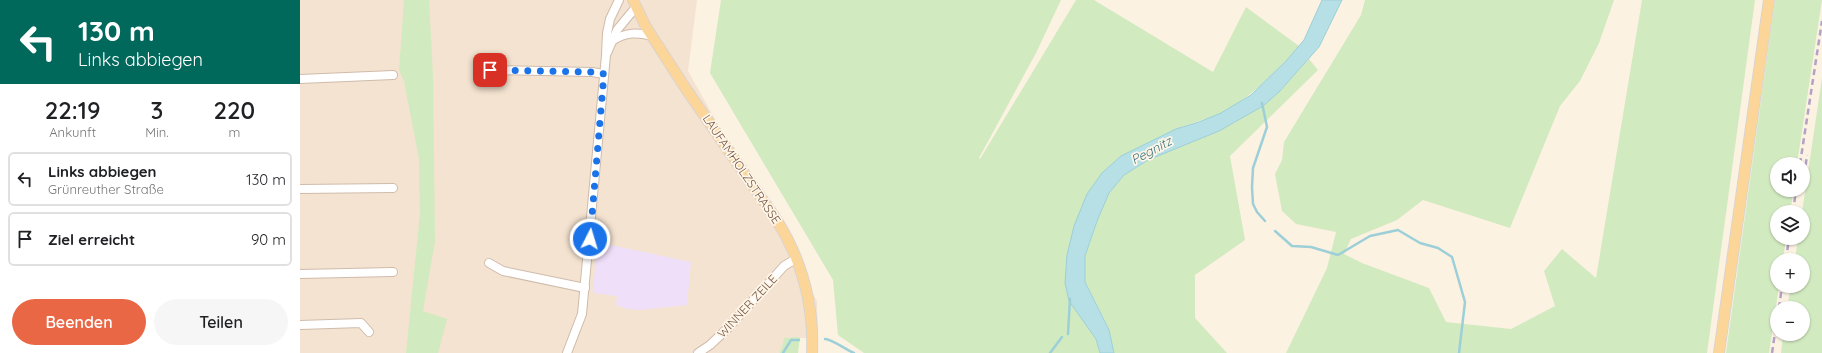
<!DOCTYPE html>
<html lang="de">
<head>
<meta charset="utf-8">
<style>
  :root { --surface:#fff; --page:#f6f6f6; --text:#202124; --muted:#757577; --line:#e0e0e0; --accent:#e96744 }
  body { margin:0; font-family:Quicksand,sans-serif; background:var(--page); color:var(--text); height:100vh; display:flex; flex-direction:column; font-size:15px; white-space:nowrap }
  * { box-sizing:border-box; margin:0 }
  p { font-size:13px; color:var(--muted) }
  .icon { flex:none; width:22px; height:22px; fill:none; stroke:currentColor; stroke-width:2; stroke-linecap:round; stroke-linejoin:round }
  .map { position:relative; flex:1; overflow:hidden }
  .side { display:flex; flex-direction:column; background:var(--surface); width:300px }
  .side>* { flex:none }
  .hud { background:#00695c; color:#fff; overflow:hidden }
  .tools { position:absolute; left:1470px; top:157px; display:grid; gap:8px }
  .tools a { display:grid; place-items:center; width:40px; height:40px; border-radius:50%; background:var(--surface); box-shadow:0 1px 3px #0004; font-size:20px }
  .pin { position:absolute; display:grid; place-items:center; width:34px; height:34px; color:#fff; margin:-17px; border-radius:8px; box-shadow:0 2px 6px #0006 }
  .me { position:absolute; width:44px; margin:-22px; rotate:5deg; stroke-linejoin:round; filter:drop-shadow(0 0 3px #0008) }
  .turn { display:flex; align-items:center; gap:14px; height:84px; padding:0 12px; font-size:18px }
  .turn .icon { width:52px; height:52px; stroke-width:2.5 }
  .turn b { display:block; font-size:28px; line-height:34px }
  .eta { display:flex; justify-content:space-evenly; align-items:center; height:68px; text-align:center }
  .eta b { font-size:24px; font-weight:600; line-height:28px }
  .primary-button { display:flex; gap:8px; margin-top:auto; padding:8px 12px }
  .primary-button a { flex:1; height:46px; border-radius:24px; background:var(--accent); color:#fff; font-size:16px; font-weight:600; line-height:46px; text-align:center }
  .primary-button a+a { background:var(--page); color:var(--text) }
  ul { padding:0; list-style:none }
  li { display:flex; align-items:center; gap:12px; height:54px; margin:0 8px 6px; padding:0 4px; border:2px solid var(--line); border-radius:6px }
  li div { flex:1 }
  li b { display:block; font-size:15px }
  li em { font-style:normal }
  main { display:flex; flex:1; min-height:0 }
  .map>svg:first-child { display:block }
  .residential { fill:#f4e3d0 }
  .education { fill:#efdff9 }
  .green { fill:#d2eac0 }
  .water { fill:#b6e0e6; stroke:#9ccfd8 }
  .lines { fill:none; stroke-linecap:round; stroke-linejoin:round }
  .stream { stroke:#9ccfd8; stroke-width:2.5 }
  .minor-casing { stroke:#d0bbab; stroke-width:10 }
  .major-casing { stroke:#dbd3cf; stroke-width:12 }
  .minor { stroke:#fff; stroke-width:8 }
  .major { stroke:#fcd699; stroke-width:10 }
  .rail { stroke:#b4a1c6; stroke-width:2.5; stroke-dasharray:6 4; stroke-linecap:butt }
  .route { stroke:#1a73e8; stroke-width:7; stroke-dasharray:0 12.6 }
  .labels { text-anchor:middle; dominant-baseline:central; stroke-width:3.5; stroke-linejoin:round; paint-order:stroke }
  .street-label { font-size:12px; fill:#745748; stroke:#fff6e8 }
  .water-label { font-size:13px; font-style:italic; fill:#3f7781; stroke:#fff6e8 }
</style>
</head>
<body>
<main>
<section class="side">
<div class="hud">
<div class="turn"><svg class="icon" aria-label="left" viewBox="0 0 24 24"><path d="M17 20v-9H6M10 6l-5 5 5 5"/></svg><div><b>130 m</b>Links abbiegen</div></div>
</div>
<div class="eta">
<div><b>22:19</b><p>Ankunft</p></div>
<div><b>3</b><p>Min.</p></div>
<div><b>220</b><p>m</p></div>
</div>
<ul>
<li><svg class="icon" aria-label="left" viewBox="0 0 24 24"><path d="M17 20v-9H6M10 6l-5 5 5 5"/></svg><div><b>Links abbiegen</b><p>Grünreuther Straße</p></div><em>130 m</em></li>
<li><svg class="icon" aria-label="arrive" viewBox="0 0 24 24"><path d="M6 21V4h12l-3 4 3 4H6"/></svg><div><b>Ziel erreicht</b></div><em>90 m</em></li>
</ul>
<div class="primary-button"><a>Beenden</a><a>Teilen</a></div>
</section>
<div class="map">
<svg width="1522" height="353" viewBox="0 0 1522 353">
  <rect width="100%" height="100%" fill="#fcf2e2"/>
  <polygon class="residential" points="0,0 397,0 388,71 517,301 518,338 484,338 482,347 479,353 0,353"/>
  <polygon class="education" points="297,242 391,262 387,305 340,310 327,309 316,305 317,296 293,293"/>
  <g class="green">
    <polygon points="104,0 129,0 133,76 135,241 123,311 147,319 138,353 106,353 120,213 119,159 104,81 99,70"/>
    <path d="M421 0H761L736 53 679 158 680 159 776 0H794L913 72 946 7 999 46C976 72 952 97 921 113 906 120 889 123 875 130 850 142 826 159 802 173L769 301 796 339 800 353H564L538 335 533 280 410 73Z"/>
    <polygon points="1065,0 1314,0 1299,43 1280,81 1260,106 1210,228 1123,200 1097,220 1051,239 1044,254 1062,263 1129,288 1146,322 1211,329 1255,306 1244,271 1262,249 1296,278 1342,0 1455,0 1407,353 986,353 1027,268 1036,232 996,224 982,211 975,174 982,160 984,142 1061,15"/>
    <polygon points="1475,0 1522,0 1497,164 1477,164 1477,190 1494,190 1490,212 1477,212 1477,238 1486,238 1483,260 1477,260 1477,286 1479,286 1469,353 1426,353"/>
    <polygon points="1009,59 1018,70 930,156 945,240 895,275 895,318 927,353 814,353 809,330 785,282 785,256 797,221 809,193 824,175 848,160 919,131 963,106 979,92"/>
    <polygon points="1522,78 1522,353 1481,353 1483,334 1503,334 1503,308 1487,308 1491,286 1503,286 1503,260 1495,260 1498,238 1503,238 1502,212"/>
    <polygon points="500,337 498,353 479,353 482,347 484,338"/>
  </g>
  <polygon class="water" points="1022,0 1042,0 1019,47 979,92 963,106 919,131 848,160 824,175 809,193 797,221 785,256 785,282 809,330 814,353 800,353 796,339 769,301 765,283 767,255 774,226 787,194 802,173 821,156 876,129 899,122 921,113 951,95 986,61 1004,40"/>
  <g class="lines">
    <g class="stream">
      <polyline points="962,103 967,127 953,168 952,187 953,204 957,212 965,221"/>
      <polyline points="975,231 992,246 1011,247 1038,255 1070,236 1098,230 1120,243 1138,248 1152,257 1165,302 1159,353"/>
      <polyline points="768,334 770,299"/>
      <path d="M525 339C532 339 546 350 554 353"/>
      <polyline points="483,353 491,340 499,340"/>
      <polyline points="750,353 762,337"/>
    </g>
    <defs>
      <g id="minor">
        <path d="M312 41C326 32 337 32 352 36"/>
        <polyline points="307,53 317,30 336,7"/>
        <polyline points="190,70 292,72 304,74"/>
        <polyline points="0,79 93,75"/>
        <polyline points="0,189 93,188"/>
        <polyline points="189,263 203,271 285,288"/>
        <polyline points="0,274 93,272"/>
        <polyline points="0,325 61,323 69,332"/>
        <polyline points="267,353 282,314 283,303 306,55 307,33 310,19 319,0"/>
        <polyline points="398,353 410,345 429,327 484,266 497,258"/>
      </g>
      <g id="major">
        <path d="M333 0 346 27 386 89 476 219C502 260 514 305 512 353"/>
        <polyline points="1419,353 1469,0"/>
      </g>
    </defs>
    <use href="#minor" class="minor-casing"/>
    <use href="#major" class="major-casing"/>
    <use href="#minor" class="minor"/>
    <use href="#major" class="major"/>
    <g class="rail">
      <polyline points="1500,164 1522,21"/>
      <polyline points="1503,185 1507,155"/>
      <polyline points="1493,212 1496,190"/>
      <polyline points="1486,260 1489,238"/>
      <polyline points="1479,308 1482,286"/>
      <polyline points="1472,353 1477,319"/>
    </g>
  </g>
  <g class="lines">
    <polyline class="route" points="190,70 292,72 304,74 290,239"/>
  </g>
  <g class="labels">
    <g class="street-label">
      <text transform="translate(442 169) rotate(56)">LAUFAMHOLZSTRASSE</text>
      <text transform="translate(447 306) rotate(-47)">WINNER ZEILE</text>
    </g>
    <g class="water-label">
      <text transform="translate(851 150) rotate(-28)">Pegnitz</text>
    </g>
  </g>
</svg>
<div class="tools">
<a><svg class="icon" aria-label="sound" viewBox="0 0 24 24"><path d="M4 9h4l5-4v14l-5-4H4zM17 9q2 3 0 6"/></svg></a>
<a><svg class="icon" aria-label="layers" viewBox="0 0 24 24"><path d="M12 4l9 5-9 5-9-5zM3 14l9 5 9-5"/></svg></a>
<a>+</a>
<a>−</a>
</div>
<div class="pin" style="left:190px;top:70px;background:#d93025"><svg class="icon" aria-label="arrive" viewBox="0 0 24 24"><path d="M6 21V4h12l-3 4 3 4H6"/></svg></div>
<svg class="me" style="left:290px;top:239px" viewBox="-20 -20 40 40"><circle r="17" fill="#1a73e8" stroke="#fff" stroke-width="3"/><path d="M0-11L8 9 0 5-8 9z" fill="#fff"/></svg>
</div>
</main>
</body>
</html>
